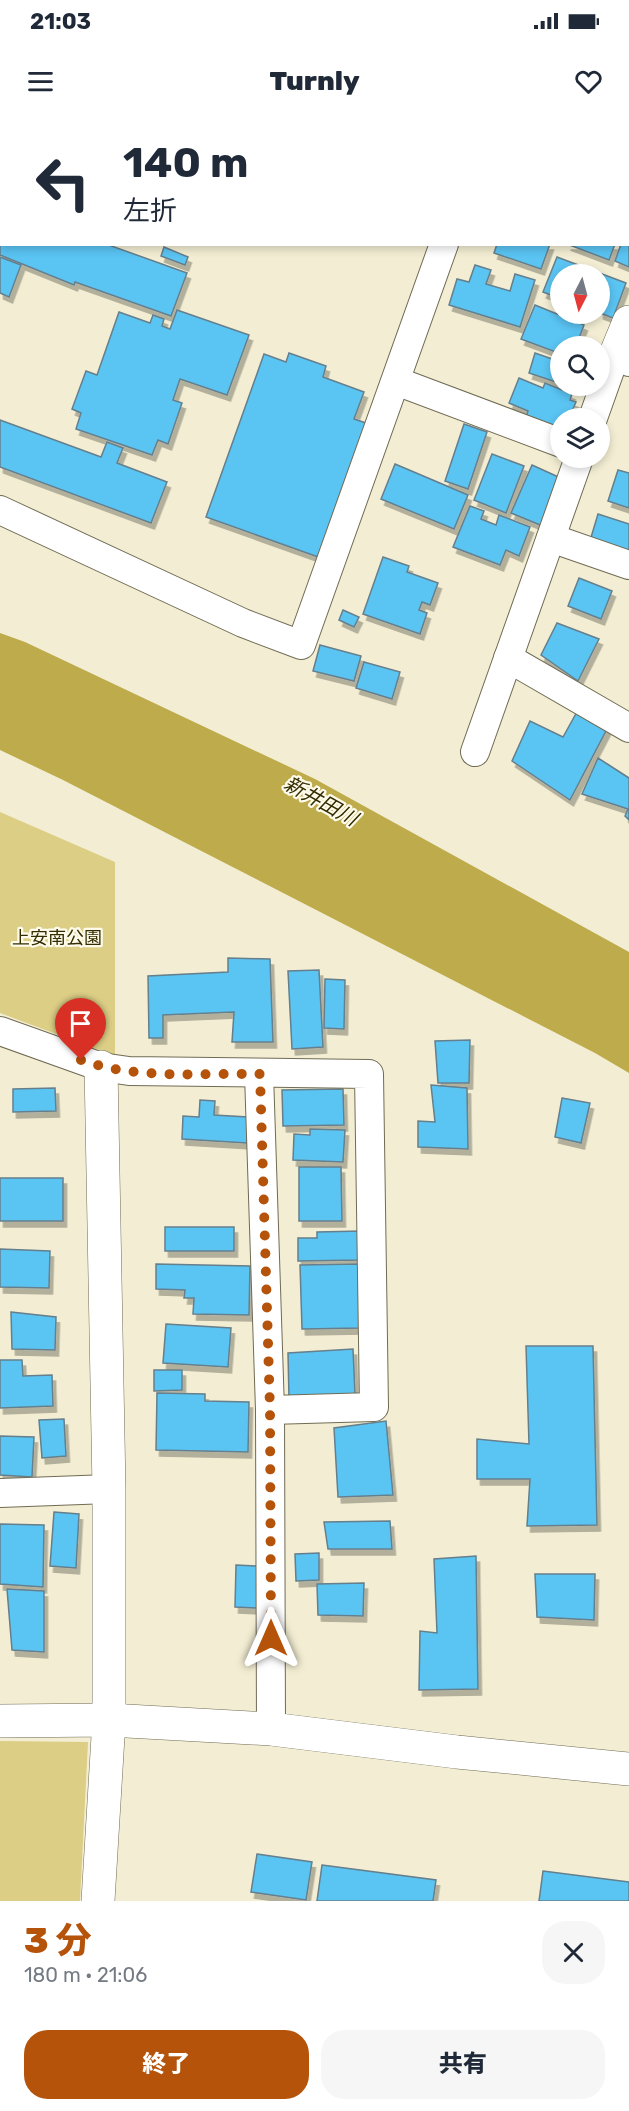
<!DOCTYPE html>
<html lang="ja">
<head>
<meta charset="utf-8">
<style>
  :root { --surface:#fff; --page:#f6f6f7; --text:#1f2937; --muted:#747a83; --accent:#b45309 }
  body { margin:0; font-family:Rubik,"Noto Sans JP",sans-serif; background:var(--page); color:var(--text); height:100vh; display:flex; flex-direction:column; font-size:22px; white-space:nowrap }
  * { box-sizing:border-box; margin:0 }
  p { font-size:20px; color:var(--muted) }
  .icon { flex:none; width:33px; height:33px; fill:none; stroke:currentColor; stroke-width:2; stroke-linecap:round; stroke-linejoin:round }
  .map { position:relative; height:1781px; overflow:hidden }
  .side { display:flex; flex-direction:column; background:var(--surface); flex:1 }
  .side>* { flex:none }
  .hud { position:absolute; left:0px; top:0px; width:630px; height:126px; box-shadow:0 3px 9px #0003; background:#fff; color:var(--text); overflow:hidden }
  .needle { width:39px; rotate:186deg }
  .tools { position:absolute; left:550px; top:144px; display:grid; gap:12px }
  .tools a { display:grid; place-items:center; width:60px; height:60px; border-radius:50%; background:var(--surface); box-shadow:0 3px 9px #0003; font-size:30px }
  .pin { position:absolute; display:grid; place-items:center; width:51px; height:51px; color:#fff; margin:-62px -26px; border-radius:50% 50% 50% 0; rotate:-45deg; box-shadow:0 0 6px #0007 }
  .pin .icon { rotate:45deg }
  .me { position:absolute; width:66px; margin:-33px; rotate:0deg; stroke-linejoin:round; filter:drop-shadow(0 0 4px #0008) }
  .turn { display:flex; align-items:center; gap:21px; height:126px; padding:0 24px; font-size:27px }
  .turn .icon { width:78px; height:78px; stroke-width:2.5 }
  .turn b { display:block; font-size:42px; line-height:51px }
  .round { display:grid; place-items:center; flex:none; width:63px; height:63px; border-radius:24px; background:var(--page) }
  .headline { display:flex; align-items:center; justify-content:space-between; height:102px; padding:0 24px }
  h1 { font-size:36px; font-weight:800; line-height:45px; color:var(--accent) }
  .cta { display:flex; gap:12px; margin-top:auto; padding:12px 24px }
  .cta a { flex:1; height:69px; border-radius:24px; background:var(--accent); color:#fff; font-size:24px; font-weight:800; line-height:69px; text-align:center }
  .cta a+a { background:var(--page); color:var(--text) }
  .status { display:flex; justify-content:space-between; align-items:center; height:42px; padding:0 30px; background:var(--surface); direction:ltr }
  .status svg { height:16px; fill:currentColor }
  header { display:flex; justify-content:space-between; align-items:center; height:78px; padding:0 24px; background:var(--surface); font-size:27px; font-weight:800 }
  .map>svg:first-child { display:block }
  .green { fill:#dcce85 }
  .water { fill:#beab4b }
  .building { fill:#5ac4f3; stroke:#657f8c; stroke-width:1.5; filter:url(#shadow) }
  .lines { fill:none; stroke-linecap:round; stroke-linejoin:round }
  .street-casing { stroke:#706b54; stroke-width:30 }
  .secondary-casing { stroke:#706b54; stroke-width:34 }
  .street { stroke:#fff; stroke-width:28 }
  .secondary { stroke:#fff; stroke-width:33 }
  .route { stroke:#b45309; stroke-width:10; stroke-dasharray:0 18 }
  .labels { text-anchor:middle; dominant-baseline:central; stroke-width:4.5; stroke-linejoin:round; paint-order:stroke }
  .park-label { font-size:18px; fill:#352d02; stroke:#fefbeb }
  .water-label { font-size:20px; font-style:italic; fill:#342c01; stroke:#fefbeb }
</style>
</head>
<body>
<div class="status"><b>21:03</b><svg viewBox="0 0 49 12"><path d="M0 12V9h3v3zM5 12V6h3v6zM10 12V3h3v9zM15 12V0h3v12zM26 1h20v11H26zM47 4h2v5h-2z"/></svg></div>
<header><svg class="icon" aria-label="menu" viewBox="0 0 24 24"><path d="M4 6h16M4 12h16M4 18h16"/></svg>Turnly<svg class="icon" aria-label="heart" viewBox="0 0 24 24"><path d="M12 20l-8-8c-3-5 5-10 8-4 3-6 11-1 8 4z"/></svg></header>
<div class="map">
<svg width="629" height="1781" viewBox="0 0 629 1781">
  <defs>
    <filter id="shadow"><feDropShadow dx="3.5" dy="6" stdDeviation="0" flood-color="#0004"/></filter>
  </defs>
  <rect width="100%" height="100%" fill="#f3eed3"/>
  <g class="green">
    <polygon points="0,692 115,742 115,936 0,893"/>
    <polygon points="0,1621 88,1622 80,1781 0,1781"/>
  </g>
  <polygon class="water" points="0,513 25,522 315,659 629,832 629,953 595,933 63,660 0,630"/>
  <g class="building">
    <polygon points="0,86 2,124 106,124 187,153 171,196 75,162 74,165 0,135"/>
    <polygon points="629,119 629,147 615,141 621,124 628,124"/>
    <polygon points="497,124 550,124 541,149 494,133"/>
    <polygon points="567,124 615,124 609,140"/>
    <polygon points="164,127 188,137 185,145 161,136"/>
    <polygon points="0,137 21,145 9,177 0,173"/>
    <polygon points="557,137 626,163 613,198 600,193 600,154 561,154 561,179 543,172"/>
    <polygon points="475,145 491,150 486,164 510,171 515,154 535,160 520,207 449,185 457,159 469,162"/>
    <polygon points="535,185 584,205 576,226 561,226 561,234 521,219"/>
    <polygon points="177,190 249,215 227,275 180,259 173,280 182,283 168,324 158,320 152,335 76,309 81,293 72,289 86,251 97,255 119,192 150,203 153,195 164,199 162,206 170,209"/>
    <polygon points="289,233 326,246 323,257 364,272 354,299 369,304 321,438 206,397 264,234 286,242"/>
    <polygon points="535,233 561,242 559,263 529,253"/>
    <polygon points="519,258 543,268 545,263 572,274 570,280 576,282 569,298 561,298 561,303 557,301 555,309 526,297 528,291 509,283"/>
    <polygon points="0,300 101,337 107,322 123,328 117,343 167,362 151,403 0,347"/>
    <polygon points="464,304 487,312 468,369 445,361"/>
    <polygon points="492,334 524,346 506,393 474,380"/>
    <polygon points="395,344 468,375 454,409 381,379"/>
    <polygon points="532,345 565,360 545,407 511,393"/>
    <polygon points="618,350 629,353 629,388 608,381"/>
    <polygon points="470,386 484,391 481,399 496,405 499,395 530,407 519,436 506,430 500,445 453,427"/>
    <polygon points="598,394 629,404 629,437 589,424"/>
    <polygon points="383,437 409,446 407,452 438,463 430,485 422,482 419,490 427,493 420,514 363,494"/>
    <polygon points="579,458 612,471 601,499 568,486"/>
    <polygon points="343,490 359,497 354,507 339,500"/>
    <polygon points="557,503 599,519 578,561 541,535"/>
    <polygon points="320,525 361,536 354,561 313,551"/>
    <polygon points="364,542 400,552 392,579 356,568"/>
    <polygon points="578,590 607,609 570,680 512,641 530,601 563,617"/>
    <polygon points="598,638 629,658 629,700 625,696 628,689 582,674"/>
    <polygon points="228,838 270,839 273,922 232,922 234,892 163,895 163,918 149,918 148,856 228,852"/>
    <polygon points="319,850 323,927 292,929 288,851"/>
    <polygon points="325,859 345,860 344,909 324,908"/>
    <polygon points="470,920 469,963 438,963 435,921"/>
    <polygon points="431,965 467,968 468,1029 418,1027 418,1001 435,1002"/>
    <polygon points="55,968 56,991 13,992 13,969"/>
    <polygon points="343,969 344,1005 283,1006 282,970"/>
    <polygon points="562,978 590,983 581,1023 555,1017"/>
    <polygon points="200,980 215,981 214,995 248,997 247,1023 182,1019 183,996 199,997"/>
    <polygon points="310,1009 345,1010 343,1042 293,1040 294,1014 310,1015"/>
    <polygon points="299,1047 341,1047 342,1101 299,1101"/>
    <rect x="0" y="1058" width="63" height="43"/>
    <rect x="165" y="1107" width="69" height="24"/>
    <polygon points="361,1111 362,1140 298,1141 298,1118 317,1118 317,1112"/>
    <polygon points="0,1129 50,1131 49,1168 0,1167"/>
    <polygon points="156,1144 250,1146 249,1195 193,1194 194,1178 184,1178 185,1170 156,1169"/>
    <polygon points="359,1144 360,1208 302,1209 300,1145"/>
    <polygon points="11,1192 56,1197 55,1230 12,1229"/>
    <polygon points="166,1204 231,1208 228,1247 163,1243"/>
    <polygon points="526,1226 593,1226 597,1405 527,1406 530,1359 477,1359 477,1319 529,1324"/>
    <polygon points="353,1229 355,1274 289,1279 288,1233"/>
    <polygon points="0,1240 22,1240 23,1256 52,1255 53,1286 0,1288"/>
    <polygon points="154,1250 182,1250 182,1270 154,1271"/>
    <polygon points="157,1273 205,1274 205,1281 249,1282 248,1332 156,1330"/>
    <polygon points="64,1299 66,1336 42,1338 39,1300"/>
    <polygon points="386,1301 393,1375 338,1377 334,1308"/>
    <polygon points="0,1316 34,1317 32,1357 0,1355"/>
    <polygon points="54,1392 79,1394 76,1448 50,1446"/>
    <polygon points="390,1401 392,1429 328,1429 324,1402"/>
    <polygon points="0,1404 44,1405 43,1467 0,1464"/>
    <polygon points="319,1433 319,1460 296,1461 295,1434"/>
    <polygon points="476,1436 478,1569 419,1570 420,1511 437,1513 434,1439"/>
    <polygon points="236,1445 258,1446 257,1488 235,1487"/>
    <polygon points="535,1454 595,1454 594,1500 537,1497"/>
    <polygon points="364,1463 363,1496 318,1495 317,1464"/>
    <polygon points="7,1469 44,1471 44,1532 12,1530"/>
    <polygon points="257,1734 312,1742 306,1780 251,1772"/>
    <polygon points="322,1745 436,1760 433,1781 317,1781"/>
    <polygon points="543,1751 629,1762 629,1781 539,1781"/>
  </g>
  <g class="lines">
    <defs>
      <g id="street">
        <polyline points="488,2 488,0"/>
        <polyline points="396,261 561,323"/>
        <polyline points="593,298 615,236 629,242"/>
        <polyline points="0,390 243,503 301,525 444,124"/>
        <polyline points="551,418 629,445"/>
        <polyline points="508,538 629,608"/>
        <polyline points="475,632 579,338"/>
        <polyline points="0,911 101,947 129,951 369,954 374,1287 270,1290"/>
        <polyline points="259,954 270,1290 271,1609"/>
        <polyline points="0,1373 109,1369"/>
      </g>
      <g id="secondary">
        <polyline points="615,236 629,202"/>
        <polyline points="0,1601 109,1600 271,1609 457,1632 629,1649"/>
        <polyline points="98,1781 109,1600 109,1369 101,947"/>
      </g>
    </defs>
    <use href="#street" class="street-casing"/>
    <use href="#secondary" class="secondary-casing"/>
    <use href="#street" class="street"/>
    <use href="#secondary" class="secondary"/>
  </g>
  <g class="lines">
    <path class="route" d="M81 940C136 960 201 953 260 954L270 1290 271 1518"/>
  </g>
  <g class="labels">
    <g class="park-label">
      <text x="57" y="818">上安南公園</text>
    </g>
    <g class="water-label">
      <text transform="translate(321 681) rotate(29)">新井田川</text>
    </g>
  </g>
</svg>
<div class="tools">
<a><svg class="needle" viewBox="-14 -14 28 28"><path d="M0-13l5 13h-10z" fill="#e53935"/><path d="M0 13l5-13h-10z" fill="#747a83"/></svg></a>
<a><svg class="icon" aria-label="search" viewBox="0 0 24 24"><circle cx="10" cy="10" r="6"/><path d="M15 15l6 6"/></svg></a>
<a><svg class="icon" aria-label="layers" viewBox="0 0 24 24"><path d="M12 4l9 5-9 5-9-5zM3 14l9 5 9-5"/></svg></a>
</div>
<div class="pin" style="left:81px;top:940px;background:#d93025"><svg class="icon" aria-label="arrive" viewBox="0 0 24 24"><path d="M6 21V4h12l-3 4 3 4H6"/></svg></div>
<svg class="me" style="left:271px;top:1518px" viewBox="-20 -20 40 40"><path d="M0-17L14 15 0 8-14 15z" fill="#b45309" stroke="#fff" stroke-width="4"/></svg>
<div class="hud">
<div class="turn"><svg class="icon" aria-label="left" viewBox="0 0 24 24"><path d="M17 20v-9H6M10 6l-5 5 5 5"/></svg><div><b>140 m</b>左折</div></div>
</div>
</div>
<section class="side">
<div class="headline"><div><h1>3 分</h1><p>180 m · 21:06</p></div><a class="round"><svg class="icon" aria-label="close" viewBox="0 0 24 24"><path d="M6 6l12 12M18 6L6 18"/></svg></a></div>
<div class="cta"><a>終了</a><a>共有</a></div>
</section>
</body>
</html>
